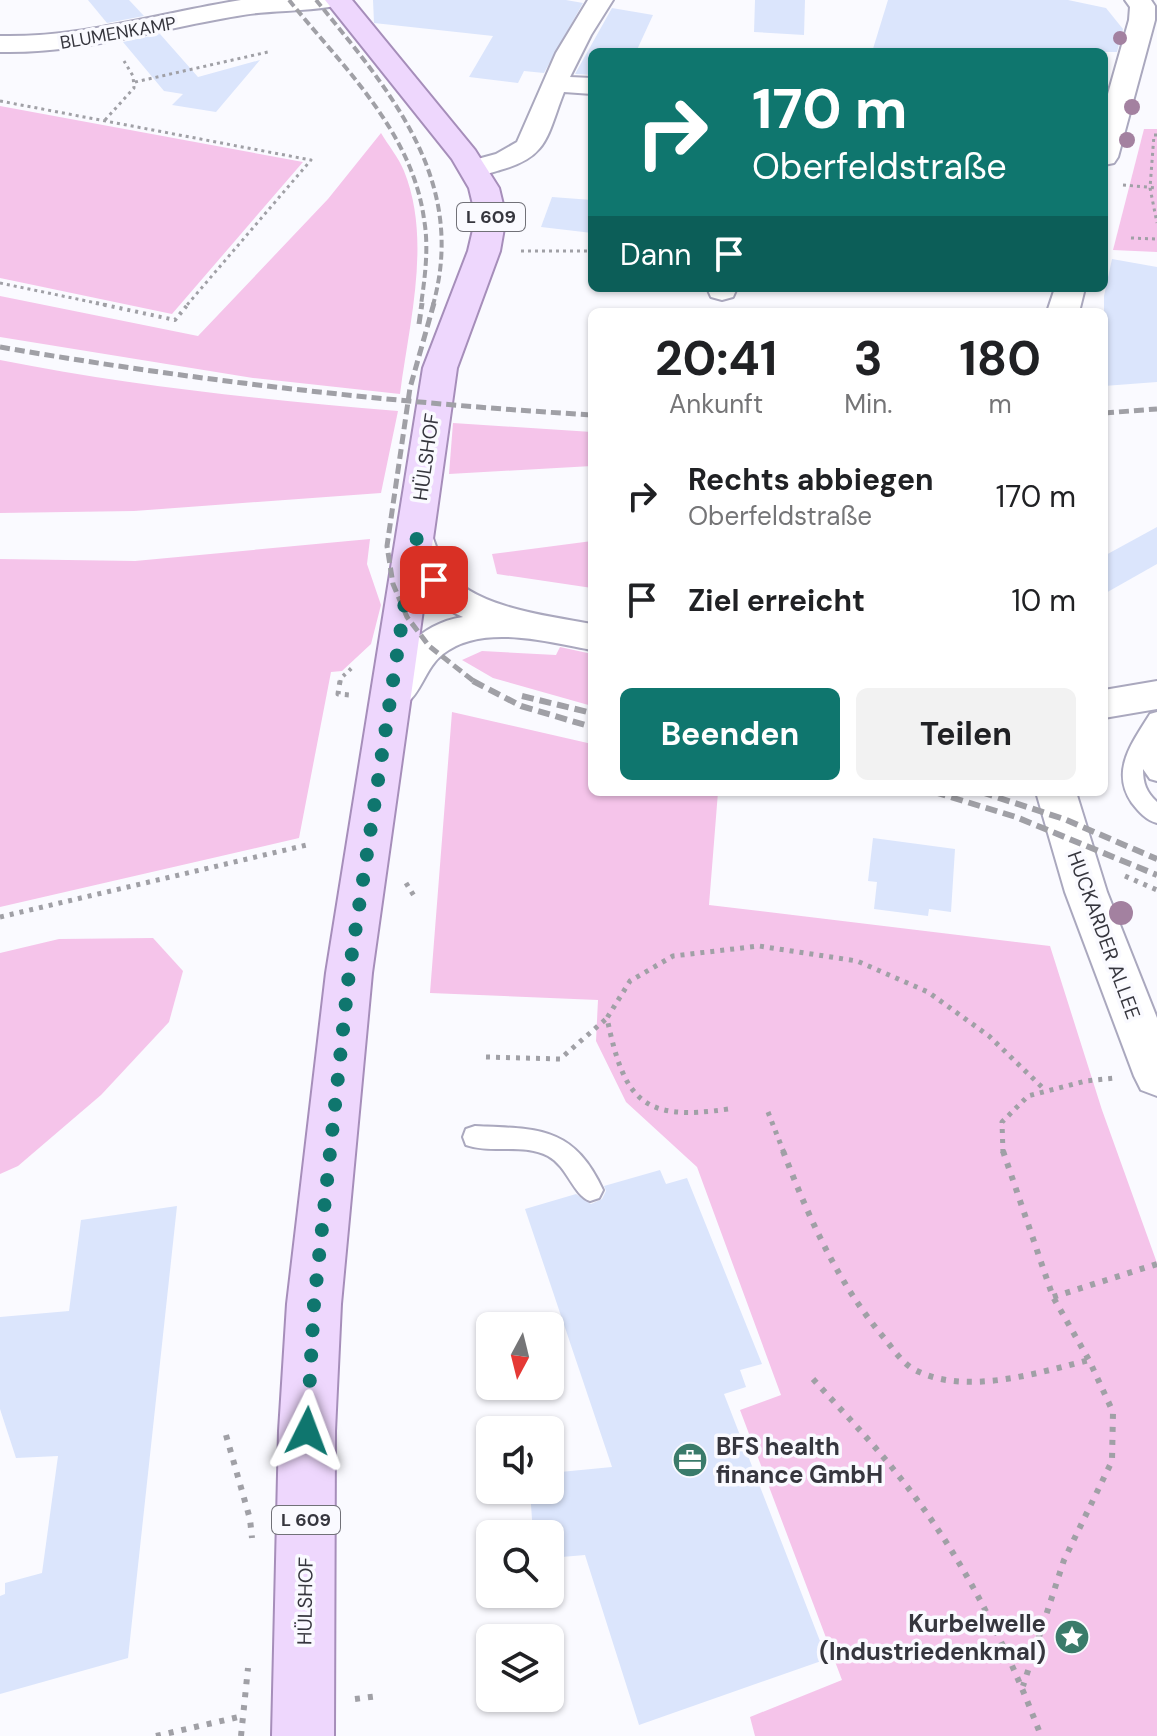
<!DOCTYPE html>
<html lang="de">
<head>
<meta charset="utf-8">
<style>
  :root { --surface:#fff; --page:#f2f2f2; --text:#202124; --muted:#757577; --accent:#0f766e }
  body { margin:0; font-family:"DM Sans",sans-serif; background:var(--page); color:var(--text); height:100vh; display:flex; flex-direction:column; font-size:30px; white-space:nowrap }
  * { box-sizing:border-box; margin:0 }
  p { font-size:26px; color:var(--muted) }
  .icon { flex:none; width:44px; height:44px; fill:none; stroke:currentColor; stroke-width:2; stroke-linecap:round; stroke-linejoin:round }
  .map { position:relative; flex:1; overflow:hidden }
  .side { position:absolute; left:588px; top:308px; width:520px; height:488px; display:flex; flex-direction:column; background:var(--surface); border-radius:12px; box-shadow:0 2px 6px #0004 }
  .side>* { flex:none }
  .guide { position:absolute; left:588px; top:48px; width:520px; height:244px; border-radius:12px; box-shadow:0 2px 6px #0004; background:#0f766e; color:#fff; overflow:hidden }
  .needle { width:52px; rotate:187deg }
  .buttons { position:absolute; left:476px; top:1312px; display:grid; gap:16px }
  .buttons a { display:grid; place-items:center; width:88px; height:88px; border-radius:12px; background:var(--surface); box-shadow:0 2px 6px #0004; font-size:40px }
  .pin { position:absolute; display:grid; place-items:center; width:68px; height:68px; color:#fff; margin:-34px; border-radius:16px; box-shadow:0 4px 12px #0006 }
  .me { position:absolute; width:88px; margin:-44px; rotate:3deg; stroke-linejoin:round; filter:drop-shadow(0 0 6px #0008) }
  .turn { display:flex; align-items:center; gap:28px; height:168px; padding:0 32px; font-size:36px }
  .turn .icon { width:104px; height:104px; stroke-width:2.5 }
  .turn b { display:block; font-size:56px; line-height:68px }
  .then { display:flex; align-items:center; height:76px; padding:0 32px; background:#0003; gap:16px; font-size:30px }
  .eta { display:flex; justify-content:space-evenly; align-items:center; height:136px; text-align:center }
  .eta b { font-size:48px; font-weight:700; line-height:56px }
  .button { display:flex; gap:16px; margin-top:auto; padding:16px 32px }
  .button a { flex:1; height:92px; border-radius:12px; background:var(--accent); color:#fff; font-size:32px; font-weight:700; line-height:92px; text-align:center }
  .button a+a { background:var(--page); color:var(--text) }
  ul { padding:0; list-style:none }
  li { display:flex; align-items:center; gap:24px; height:104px; padding:0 32px }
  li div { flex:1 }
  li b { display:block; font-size:30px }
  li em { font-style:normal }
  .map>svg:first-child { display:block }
  .green { fill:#f5c4ea }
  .building { fill:#dbe5fc }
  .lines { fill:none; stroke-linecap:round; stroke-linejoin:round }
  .lane-casing { stroke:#aaa8be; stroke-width:4 }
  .street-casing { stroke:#aaa8be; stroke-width:4 }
  .primary-casing { stroke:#a68eba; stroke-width:4 }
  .path-far3 { stroke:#a0a0a6; stroke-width:3; stroke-dasharray:3 4; stroke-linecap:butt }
  .path-far2 { stroke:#a0a0a6; stroke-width:4; stroke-dasharray:3 5; stroke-linecap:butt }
  .path-far1 { stroke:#a0a0a6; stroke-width:5; stroke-dasharray:4 6; stroke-linecap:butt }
  .path { stroke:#a0a0a6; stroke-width:6; stroke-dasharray:5 8; stroke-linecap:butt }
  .lane { fill:#fff; fill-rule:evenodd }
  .street { fill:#fff; fill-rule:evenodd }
  .primary { fill:#eed7fd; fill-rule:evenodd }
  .rail-far2 { stroke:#a0a0a6; stroke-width:4; stroke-dasharray:8 4; stroke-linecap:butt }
  .rail-far1 { stroke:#a0a0a6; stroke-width:5; stroke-dasharray:10 5; stroke-linecap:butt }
  .rail { stroke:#a0a0a6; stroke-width:6; stroke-dasharray:12 6; stroke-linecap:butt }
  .tree { fill:#a381a0 }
  .route { stroke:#0f766e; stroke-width:14; stroke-dasharray:0 25.2 }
  .labels { text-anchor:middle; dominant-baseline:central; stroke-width:7; stroke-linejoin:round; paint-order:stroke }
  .far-street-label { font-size:18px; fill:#36363e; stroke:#fafaff }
  .shield { fill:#fafaff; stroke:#717178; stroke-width:2 }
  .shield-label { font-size:18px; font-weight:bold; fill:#36363e }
  .street-label { font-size:20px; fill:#36363e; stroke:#fafaff }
  .near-poi-label { font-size:24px; font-weight:bold; fill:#36363e; stroke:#fafaff; text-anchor:start }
</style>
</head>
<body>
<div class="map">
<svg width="1157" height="1736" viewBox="0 0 1157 1736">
  <rect width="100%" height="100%" fill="#fafaff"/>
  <g class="green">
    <polygon points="0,106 303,162 172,314 0,278"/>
    <polygon points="1144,129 1157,129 1157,252 1113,250"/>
    <path d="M381 133C388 145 399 158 404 171 432 240 409 323 400 394L253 378 0 337V296L198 336 328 199Z"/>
    <path d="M0 360C131 386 264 400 398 411L381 493 134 511 0 513Z"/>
    <polygon points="453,423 592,432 592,466 449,474"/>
    <polygon points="370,539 367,564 381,605 371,644 342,671 331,672 299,838 0,907 0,559 135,561"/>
    <polygon points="592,541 592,588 497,574 492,554"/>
    <polygon points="560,647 592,654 592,706 493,678 462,660 482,651 556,655"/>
    <polygon points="452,712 592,744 592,792 718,792 709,905 1050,946 1102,1110 1157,1263 1157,1736 755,1736 750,1717 842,1680 740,1410 781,1395 697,1167 626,1102 596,1041 598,1000 430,993"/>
    <polygon points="153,938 183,971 169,1022 101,1095 18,1166 0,1174 0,953 59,939"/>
  </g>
  <g class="building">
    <polygon points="88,0 129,0 144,16 107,23"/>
    <polygon points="373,0 566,0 583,3 544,73 524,71 518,83 469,77 493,36 374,23"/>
    <polygon points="755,0 805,0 804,35 754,32"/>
    <polygon points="888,0 1068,0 1106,8 1123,29 1117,52 872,52"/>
    <polygon points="612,8 653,15 636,52 592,52 592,75 575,74"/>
    <polygon points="160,34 198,77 260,60 216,112 172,105 183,94 164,91 123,42"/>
    <polygon points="552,197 592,200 592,233 541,227"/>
    <polygon points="1112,259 1157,267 1157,382 1104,386 1104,296"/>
    <polygon points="1157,527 1157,564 1104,594 1104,556"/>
    <polygon points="873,838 955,849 951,912 929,909 928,916 874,909 877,882 868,881"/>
    <polygon points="660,1170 666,1184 687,1178 762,1364 740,1370 746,1387 724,1394 827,1659 639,1725 585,1555 550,1558 550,1534 533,1534 530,1490 550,1490 550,1473 612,1467 525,1209 576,1194 591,1204 602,1199 606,1191 604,1186"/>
    <polygon points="177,1206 128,1658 0,1694 0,1596 5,1594 5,1583 42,1573 58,1456 16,1458 0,1409 0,1317 69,1311 81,1220"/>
  </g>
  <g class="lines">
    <defs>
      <g id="lane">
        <path d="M1157 712V781L1150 779 1143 769C1143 783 1146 792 1157 802V823C1146 820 1139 812 1132 803 1110 771 1132 743 1150 714Z"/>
        <path d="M475 1126C539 1129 573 1126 603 1190L599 1198 590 1201C573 1195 568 1167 548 1156 523 1143 492 1154 466 1145L463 1137 466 1129Z"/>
      </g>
      <g id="street">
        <path d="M241 0H341L338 5 329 7C298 12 267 10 237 16 157 29 82 54 0 52V36C83 38 159 13 241 0Z"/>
        <path d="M588 0H613L591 35 570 77 592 78V94L564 92C547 135 549 157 500 170 487 174 476 178 463 175L459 169 463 163 496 154 517 142 556 53Z"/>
        <polygon points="1125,0 1151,0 1155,6 1155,20 1118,157 1114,163 1104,165 1104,108 1129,20 1130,7"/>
        <polygon points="707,288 737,288 733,297 722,300 711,297"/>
        <polygon points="1055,288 1085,288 1079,312 1047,312"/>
        <path d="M415 523 428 527C436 541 438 560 448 572 475 608 550 616 592 624V650C548 642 482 623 443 654 418 673 420 718 378 706L373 696C395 658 417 624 463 617 420 598 414 575 397 535L402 527Z"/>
        <polygon points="1157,681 1157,709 1104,718 1104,690"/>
        <polygon points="1036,792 1076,792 1107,892 1157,1018 1157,1096 1141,1090 1134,1076 1065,892"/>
      </g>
      <polygon id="primary" points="325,0 352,0 475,150 499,188 506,217 500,251 457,368 372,973 341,1304 335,1431 334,1736 272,1736 279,1431 287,1304 326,973 423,368 468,251 476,217 469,188 452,159"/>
    </defs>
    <use href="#lane" class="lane-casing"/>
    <use href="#street" class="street-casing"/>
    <use href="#primary" class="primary-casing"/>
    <g class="path-far3">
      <polyline points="135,82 268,52"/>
      <polyline points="0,101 311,160 187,305"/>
      <polyline points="105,120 134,88 133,76 124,61"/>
      <polyline points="1157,135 1154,135 1150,188 1157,223"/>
      <polyline points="1123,185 1157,188"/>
      <polyline points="1131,238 1157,239"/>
      <polyline points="521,251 592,251"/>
      <polyline points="0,283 106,305"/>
    </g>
    <g class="path-far2">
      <polyline points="96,303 175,320 189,303"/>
      <polyline points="340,683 341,678 354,666"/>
    </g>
    <g class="path-far1">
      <polyline points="340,681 338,694 350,695"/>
      <polyline points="1125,876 1157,890"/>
      <polyline points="406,883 416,899"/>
      <polyline points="0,917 311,844"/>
      <polyline points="486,1057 560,1059 606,1019"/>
      <path d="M728 1109C642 1122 624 1100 607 1018L630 981 673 956 759 946 857 961 928 992 989 1036 1045 1090"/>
      <polyline points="768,1112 784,1153"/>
      <polyline points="1003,1153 1002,1122 1028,1096 1086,1081 1115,1078"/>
    </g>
    <g class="path">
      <path d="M783 1151C809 1218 838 1284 885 1339 893 1349 903 1364 915 1370 966 1396 1037 1373 1089 1360"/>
      <polyline points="1003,1151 1053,1297 1089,1360 1113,1412 1112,1461 1064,1560 1023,1686"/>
      <polyline points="1053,1297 1157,1264"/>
      <path d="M813 1379C843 1412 874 1444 902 1480 963 1557 1006 1644 1041 1736"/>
      <polyline points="226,1435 250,1519 252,1538"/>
      <polyline points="355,1699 378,1696"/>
      <polyline points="156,1736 243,1716"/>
      <polyline points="241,1736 248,1668"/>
    </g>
    <use href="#lane" class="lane"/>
    <use href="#street" class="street"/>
    <use href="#primary" class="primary"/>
    <g class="rail-far2">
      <path d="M289 0C342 66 412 131 424 219 429 247 425 277 421 305"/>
      <path d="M316 0C390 91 468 180 433 305"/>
    </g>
    <g class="rail-far1">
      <polyline points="434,303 410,388 387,546 393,584 407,617 429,646 476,683"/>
      <polyline points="419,324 422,303"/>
      <path d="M0 347C196 381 393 403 592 415"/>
      <polyline points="1104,413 1157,409"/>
    </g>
    <g class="rail">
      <polyline points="473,681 521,706 592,727"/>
      <polyline points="522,696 592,713"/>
      <polyline points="934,792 1016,817 1157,875"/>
      <polyline points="981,792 1064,819 1157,859"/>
    </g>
  </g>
  <g class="tree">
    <circle cx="1120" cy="38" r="7"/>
    <circle cx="1132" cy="107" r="8"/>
    <circle cx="1127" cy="140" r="8"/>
    <circle cx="1121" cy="913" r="12"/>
  </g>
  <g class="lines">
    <polyline class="route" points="307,1431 314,1304 349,973 415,535 434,580"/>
  </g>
  <defs>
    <symbol id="office-disc" viewBox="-11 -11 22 22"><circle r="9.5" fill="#3a7b6a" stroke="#fafaff"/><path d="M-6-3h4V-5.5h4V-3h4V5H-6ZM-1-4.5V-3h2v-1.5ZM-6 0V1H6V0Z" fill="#fff"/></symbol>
    <symbol id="sight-disc" viewBox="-11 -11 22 22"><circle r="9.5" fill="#3a7b6a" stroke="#fafaff"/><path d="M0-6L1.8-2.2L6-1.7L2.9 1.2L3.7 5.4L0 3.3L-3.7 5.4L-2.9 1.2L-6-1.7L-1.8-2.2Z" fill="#fff"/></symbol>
  </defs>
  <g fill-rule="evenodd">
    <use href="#office-disc" x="670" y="1440" width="40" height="40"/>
    <use href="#sight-disc" x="1052" y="1617" width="40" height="40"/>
  </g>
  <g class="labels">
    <g class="far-street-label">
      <text transform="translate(118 33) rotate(-10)">BLUMENKAMP</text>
    </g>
    <g class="shield">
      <rect x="457" y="203" width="68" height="28" rx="6"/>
      <rect x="272" y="1506" width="68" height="28" rx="6"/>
    </g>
    <g class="shield-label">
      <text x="491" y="217">L 609</text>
      <text x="306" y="1520">L 609</text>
    </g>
    <g class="street-label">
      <text transform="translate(426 457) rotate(-82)">HÜLSHOF</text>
      <text transform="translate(1104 935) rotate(70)">HUCKARDER ALLEE</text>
      <text transform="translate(305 1601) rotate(-89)">HÜLSHOF</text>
    </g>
    <g class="near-poi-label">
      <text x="716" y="1446">BFS health<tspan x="716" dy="28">finance GmbH</tspan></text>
      <text x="1046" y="1623" text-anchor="end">Kurbelwelle<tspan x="1046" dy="28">(Industriedenkmal)</tspan></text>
    </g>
  </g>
</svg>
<div class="buttons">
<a><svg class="needle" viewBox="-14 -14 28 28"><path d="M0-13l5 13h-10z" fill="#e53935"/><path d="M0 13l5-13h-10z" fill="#757577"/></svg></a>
<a><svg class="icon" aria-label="sound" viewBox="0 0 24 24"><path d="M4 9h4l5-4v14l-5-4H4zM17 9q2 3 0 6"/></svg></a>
<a><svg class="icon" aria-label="search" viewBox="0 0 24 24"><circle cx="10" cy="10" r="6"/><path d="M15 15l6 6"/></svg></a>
<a><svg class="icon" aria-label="layers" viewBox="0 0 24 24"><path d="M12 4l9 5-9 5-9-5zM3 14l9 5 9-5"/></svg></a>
</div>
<div class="pin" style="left:434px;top:580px;background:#d93025"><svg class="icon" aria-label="arrive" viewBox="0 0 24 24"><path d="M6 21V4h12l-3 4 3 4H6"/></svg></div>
<svg class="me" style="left:307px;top:1431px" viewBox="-20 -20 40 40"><path d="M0-17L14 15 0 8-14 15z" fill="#0f766e" stroke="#fff" stroke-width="4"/></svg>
<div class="guide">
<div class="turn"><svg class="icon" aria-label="right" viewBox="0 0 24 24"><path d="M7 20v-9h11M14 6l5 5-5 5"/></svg><div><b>170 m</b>Oberfeldstraße</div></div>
<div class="then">Dann<svg class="icon" aria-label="arrive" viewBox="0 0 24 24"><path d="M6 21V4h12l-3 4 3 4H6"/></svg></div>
</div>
<section class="side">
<div class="eta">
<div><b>20:41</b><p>Ankunft</p></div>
<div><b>3</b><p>Min.</p></div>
<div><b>180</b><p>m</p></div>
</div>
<ul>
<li><svg class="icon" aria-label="right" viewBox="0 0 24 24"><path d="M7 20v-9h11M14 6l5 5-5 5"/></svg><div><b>Rechts abbiegen</b><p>Oberfeldstraße</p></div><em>170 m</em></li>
<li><svg class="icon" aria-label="arrive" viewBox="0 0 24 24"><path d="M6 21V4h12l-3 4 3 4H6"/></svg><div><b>Ziel erreicht</b></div><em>10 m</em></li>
</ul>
<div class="button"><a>Beenden</a><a>Teilen</a></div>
</section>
</div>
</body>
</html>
